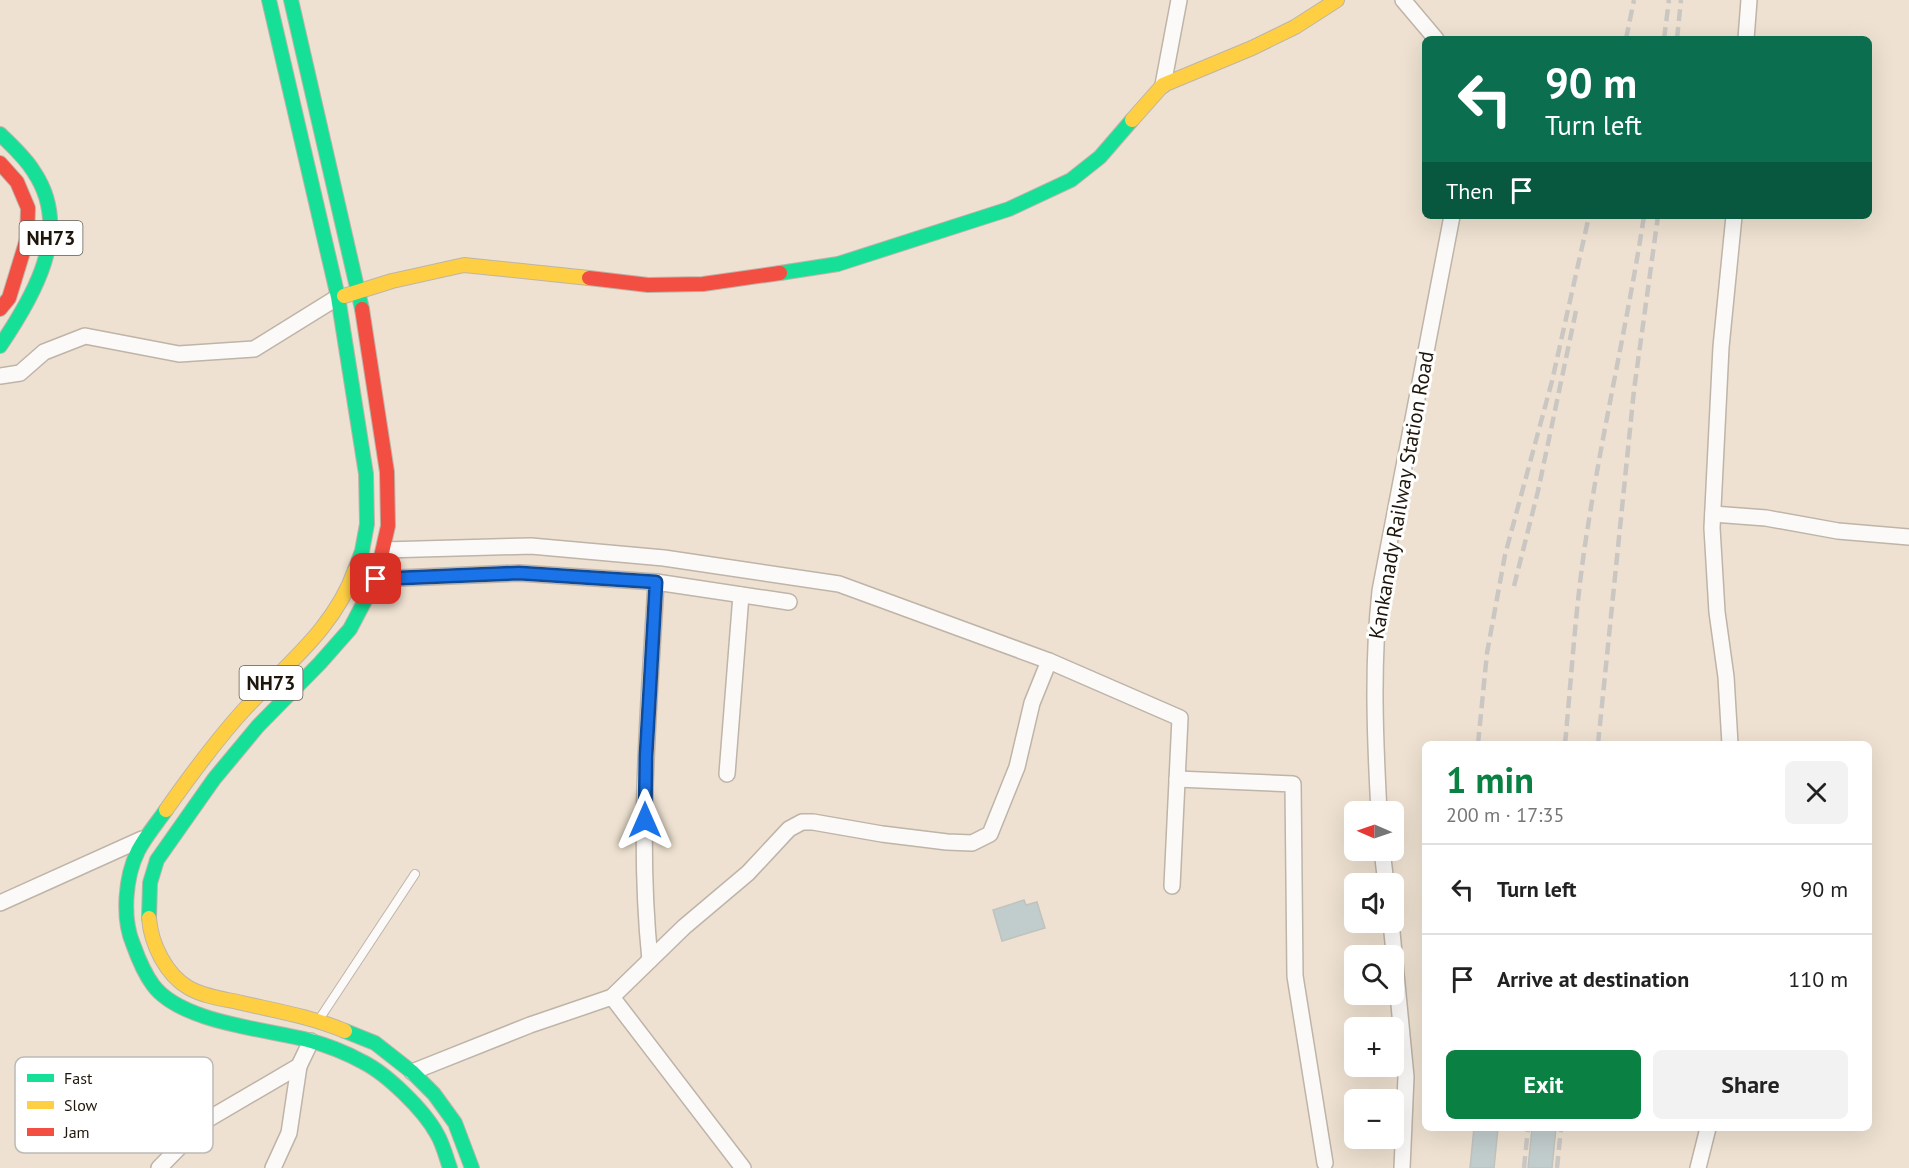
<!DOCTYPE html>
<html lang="en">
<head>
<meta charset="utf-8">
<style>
  :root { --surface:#fff; --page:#f2f2f2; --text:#222; --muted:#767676; --line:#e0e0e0; --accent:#0b8043 }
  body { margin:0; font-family:"PT Sans",sans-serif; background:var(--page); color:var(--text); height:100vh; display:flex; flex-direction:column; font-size:22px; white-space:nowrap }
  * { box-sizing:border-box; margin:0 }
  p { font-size:20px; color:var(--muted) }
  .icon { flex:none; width:33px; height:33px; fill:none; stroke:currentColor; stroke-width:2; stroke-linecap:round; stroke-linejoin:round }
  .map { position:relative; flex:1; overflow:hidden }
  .drawer { position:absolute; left:1422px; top:741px; width:450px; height:390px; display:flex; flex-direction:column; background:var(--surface); border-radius:9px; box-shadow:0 6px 24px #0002 }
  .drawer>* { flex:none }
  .guide { position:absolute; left:1422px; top:36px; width:450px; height:183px; border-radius:9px; box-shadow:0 6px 24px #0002; background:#0b6e4f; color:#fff; overflow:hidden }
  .needle { width:39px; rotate:272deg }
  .fabs { position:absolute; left:1344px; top:801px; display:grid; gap:12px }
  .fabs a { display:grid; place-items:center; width:60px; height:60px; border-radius:9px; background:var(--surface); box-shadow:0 6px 24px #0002; font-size:30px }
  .pin { position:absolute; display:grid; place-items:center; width:51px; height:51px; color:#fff; margin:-26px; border-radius:12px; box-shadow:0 3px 9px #0006 }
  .me { position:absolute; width:66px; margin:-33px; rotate:0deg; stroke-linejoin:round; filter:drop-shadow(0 0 4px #0008) }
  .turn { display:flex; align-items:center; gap:21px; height:126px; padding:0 24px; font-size:27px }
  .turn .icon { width:78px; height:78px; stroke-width:2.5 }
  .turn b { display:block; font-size:42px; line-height:51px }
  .then { display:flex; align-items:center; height:57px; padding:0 24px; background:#0003; gap:12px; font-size:22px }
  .round { display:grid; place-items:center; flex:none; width:63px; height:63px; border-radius:9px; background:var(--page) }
  .headline { display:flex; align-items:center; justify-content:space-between; height:102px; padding:0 24px }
  h1 { font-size:36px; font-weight:700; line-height:45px; color:var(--accent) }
  .button { display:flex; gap:12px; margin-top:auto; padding:12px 24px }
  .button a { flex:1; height:69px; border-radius:9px; background:var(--accent); color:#fff; font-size:24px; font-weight:700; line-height:69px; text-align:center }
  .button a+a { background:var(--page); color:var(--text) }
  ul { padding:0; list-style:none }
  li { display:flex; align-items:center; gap:18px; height:90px; padding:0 24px; border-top:2px solid var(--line) }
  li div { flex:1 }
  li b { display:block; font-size:22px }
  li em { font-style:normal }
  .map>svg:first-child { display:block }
  .building { fill:#c1cccc; stroke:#c0c2be; stroke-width:1.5 }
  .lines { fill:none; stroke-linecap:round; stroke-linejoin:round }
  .lane-casing { stroke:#beb4a8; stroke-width:10 }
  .street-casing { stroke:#beb4a8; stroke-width:18 }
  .fast-casing { stroke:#beb4a8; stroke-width:16 }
  .slow-casing { stroke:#beb4a8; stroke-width:16 }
  .jam-casing { stroke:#beb4a8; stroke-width:16 }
  .lane { stroke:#fcfaf8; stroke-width:8 }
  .street { stroke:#fcfaf8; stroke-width:15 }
  .fast { stroke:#16e098; stroke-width:14 }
  .slow { stroke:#ffcf43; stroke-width:14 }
  .jam { stroke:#f24e42; stroke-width:14 }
  .rail { stroke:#cac7c3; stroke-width:4.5; stroke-dasharray:12 6; stroke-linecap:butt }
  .route-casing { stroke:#114b97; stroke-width:15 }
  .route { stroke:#1a73e8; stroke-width:10 }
  .labels { text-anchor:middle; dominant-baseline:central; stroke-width:6; stroke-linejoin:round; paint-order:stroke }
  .shield { fill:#fff; stroke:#625c54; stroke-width:1.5 }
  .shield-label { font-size:20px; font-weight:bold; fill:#1f160b }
  .street-label { font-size:21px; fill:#1f160b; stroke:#fff }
  .key { fill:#fff; stroke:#bcb9b6; stroke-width:1.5 }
  .key-label { font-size:16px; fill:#1f160b }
</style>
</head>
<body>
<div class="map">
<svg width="1909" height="1168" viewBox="0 0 1909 1168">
  <rect width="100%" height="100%" fill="#eee1d1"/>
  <g class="building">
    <polygon points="1024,900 1026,905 1037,902 1045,928 1002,941 993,910"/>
    <polygon points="1474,1128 1498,1128 1494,1168 1470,1168"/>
    <polygon points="1532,1128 1556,1128 1552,1168 1528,1168"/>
  </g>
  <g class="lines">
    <defs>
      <polyline id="lane" points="322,1015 415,874"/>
      <g id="street">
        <polyline points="1403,0 1436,39"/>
        <polyline points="1746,39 1749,0"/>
        <polyline points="1163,85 1179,0"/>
        <polyline points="0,376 20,373 44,352 85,336 179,354 254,349 338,297"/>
        <polyline points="1713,514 1766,518 1838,531 1909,537"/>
        <polyline points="384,550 531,546 664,558 839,584 1049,661 1180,718 1172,886"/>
        <path d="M376 579 519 573 656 582C649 708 637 835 650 960"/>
        <polyline points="656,582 789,602"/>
        <polyline points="1730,744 1726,677 1717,612 1712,528 1721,347 1734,216"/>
        <polyline points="727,774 741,595"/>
        <polyline points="1177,779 1293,784 1295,976 1325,1163"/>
        <path d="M1379 812C1375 737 1372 665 1380 591L1452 216"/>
        <polyline points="1382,850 1386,884"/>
        <polyline points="0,903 142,839"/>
        <polyline points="1391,922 1406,1077 1402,1168"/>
        <polyline points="612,997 743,1168"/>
        <polyline points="412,1072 530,1025 612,997 684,927 748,873 789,829 802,822 813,822 882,834 947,842 972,843 990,834 1017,767 1032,703 1049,661"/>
        <polyline points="159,1168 205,1121 299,1066 311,1041"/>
        <polyline points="273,1168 289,1133 299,1066"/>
        <polyline points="1698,1168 1708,1128"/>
      </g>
      <g id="fast">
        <polyline points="269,0 338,297 366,474 367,524 362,551 355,570"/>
        <polyline points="291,0 362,309"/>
        <path d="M0 134C12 146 25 157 34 172 73 230 34 296 0 346"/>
        <polyline points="780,273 838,264 1009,209 1071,180 1100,157 1132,120"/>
        <path d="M166 810C157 823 145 837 138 851 125 877 122 918 133 944 138 958 144 973 153 985 180 1022 264 1029 308 1040 326 1045 347 1053 363 1062 387 1074 424 1110 437 1134 443 1144 446 1157 450 1168"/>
        <polyline points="149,918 150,883 157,860 214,779 258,726 320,663 350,629 372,587"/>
        <polyline points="345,1031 375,1043 412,1072 434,1094 455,1123 472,1168"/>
      </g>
      <g id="slow">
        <polyline points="1132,120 1163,85 1252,48 1295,27 1337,0"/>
        <polyline points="344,296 392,281 464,265 589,278"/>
        <path d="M166 810C190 776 214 743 242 712 283 667 334 630 355 570"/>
        <path d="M149 918C151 944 166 975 189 988 205 997 225 999 242 1003 277 1011 312 1017 345 1031"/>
      </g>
      <g id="jam">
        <polyline points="0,163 17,182 28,208 27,239 9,298 0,309"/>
        <polyline points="589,278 648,285 703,284 780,273"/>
        <polyline points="362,309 387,472 388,526 376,579 372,587"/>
      </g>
    </defs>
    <use href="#lane" class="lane-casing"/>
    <use href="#street" class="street-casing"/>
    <use href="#fast" class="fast-casing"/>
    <use href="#slow" class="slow-casing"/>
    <use href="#jam" class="jam-casing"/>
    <use href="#lane" class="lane"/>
    <use href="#street" class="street"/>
    <use href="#fast" class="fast"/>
    <use href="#slow" class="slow"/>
    <use href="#jam" class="jam"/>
    <g class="rail">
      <polyline points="1626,39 1634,0"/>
      <polyline points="1664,39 1669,0"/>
      <polyline points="1677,39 1681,0"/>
      <polyline points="1514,586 1538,491 1577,306"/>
      <polyline points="1478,744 1487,653 1505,555 1552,381 1589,216"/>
      <path d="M1565 744C1572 671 1576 598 1588 526 1604 422 1628 320 1644 216"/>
      <polyline points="1598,744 1634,390 1658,216"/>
      <polyline points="1524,1168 1528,1128"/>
      <polyline points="1557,1168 1561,1128"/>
    </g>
  </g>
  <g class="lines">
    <defs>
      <polyline id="route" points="376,579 519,573 656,582 646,756 645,820"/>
    </defs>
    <use href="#route" class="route-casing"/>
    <use href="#route" class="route"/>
  </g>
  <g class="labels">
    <g class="shield">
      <rect x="19.5" y="221" width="63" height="34" rx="4.5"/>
      <rect x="239.5" y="666" width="63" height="34" rx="4.5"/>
    </g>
    <g class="shield-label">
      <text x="51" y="238">NH73</text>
      <text x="271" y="683">NH73</text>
    </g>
    <g class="street-label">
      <text transform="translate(1401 495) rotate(-80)">Kankanady Railway Station Road</text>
    </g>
  </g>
  <rect x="15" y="1057" width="198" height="96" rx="9" class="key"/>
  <rect x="27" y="1074" width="27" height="8" fill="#16e098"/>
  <rect x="27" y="1101" width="27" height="8" fill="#ffcf43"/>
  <rect x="27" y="1128" width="27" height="8" fill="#f24e42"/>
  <g class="key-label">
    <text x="64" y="1084">Fast</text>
    <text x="64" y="1111">Slow</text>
    <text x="64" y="1138">Jam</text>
  </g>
</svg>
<div class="fabs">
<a><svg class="needle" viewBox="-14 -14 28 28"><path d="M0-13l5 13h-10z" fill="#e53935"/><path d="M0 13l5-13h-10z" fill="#767676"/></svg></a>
<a><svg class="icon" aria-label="sound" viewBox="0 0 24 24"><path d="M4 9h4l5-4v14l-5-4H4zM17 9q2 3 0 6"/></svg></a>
<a><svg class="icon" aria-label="search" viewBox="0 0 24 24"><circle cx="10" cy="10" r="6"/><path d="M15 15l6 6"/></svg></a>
<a>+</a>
<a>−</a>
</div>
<div class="pin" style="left:376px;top:579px;background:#d93025"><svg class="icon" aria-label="arrive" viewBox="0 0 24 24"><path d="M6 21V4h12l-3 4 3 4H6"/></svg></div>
<svg class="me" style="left:645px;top:820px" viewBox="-20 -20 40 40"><path d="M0-17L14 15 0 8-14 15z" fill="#1a73e8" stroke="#fff" stroke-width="4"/></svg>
<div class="guide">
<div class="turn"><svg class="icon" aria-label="left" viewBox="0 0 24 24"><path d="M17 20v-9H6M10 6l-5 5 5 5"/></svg><div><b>90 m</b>Turn left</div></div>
<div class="then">Then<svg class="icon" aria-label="arrive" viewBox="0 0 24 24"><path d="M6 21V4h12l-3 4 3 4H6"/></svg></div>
</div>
<section class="drawer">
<div class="headline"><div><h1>1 min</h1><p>200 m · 17:35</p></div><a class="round"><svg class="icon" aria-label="close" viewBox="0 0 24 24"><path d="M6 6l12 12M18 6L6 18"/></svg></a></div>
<ul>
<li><svg class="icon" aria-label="left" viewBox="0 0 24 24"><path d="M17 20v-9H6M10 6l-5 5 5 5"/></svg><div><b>Turn left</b></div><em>90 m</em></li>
<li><svg class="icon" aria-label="arrive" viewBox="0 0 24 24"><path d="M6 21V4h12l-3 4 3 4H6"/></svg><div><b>Arrive at destination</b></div><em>110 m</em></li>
</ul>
<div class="button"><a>Exit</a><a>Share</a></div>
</section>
</div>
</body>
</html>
